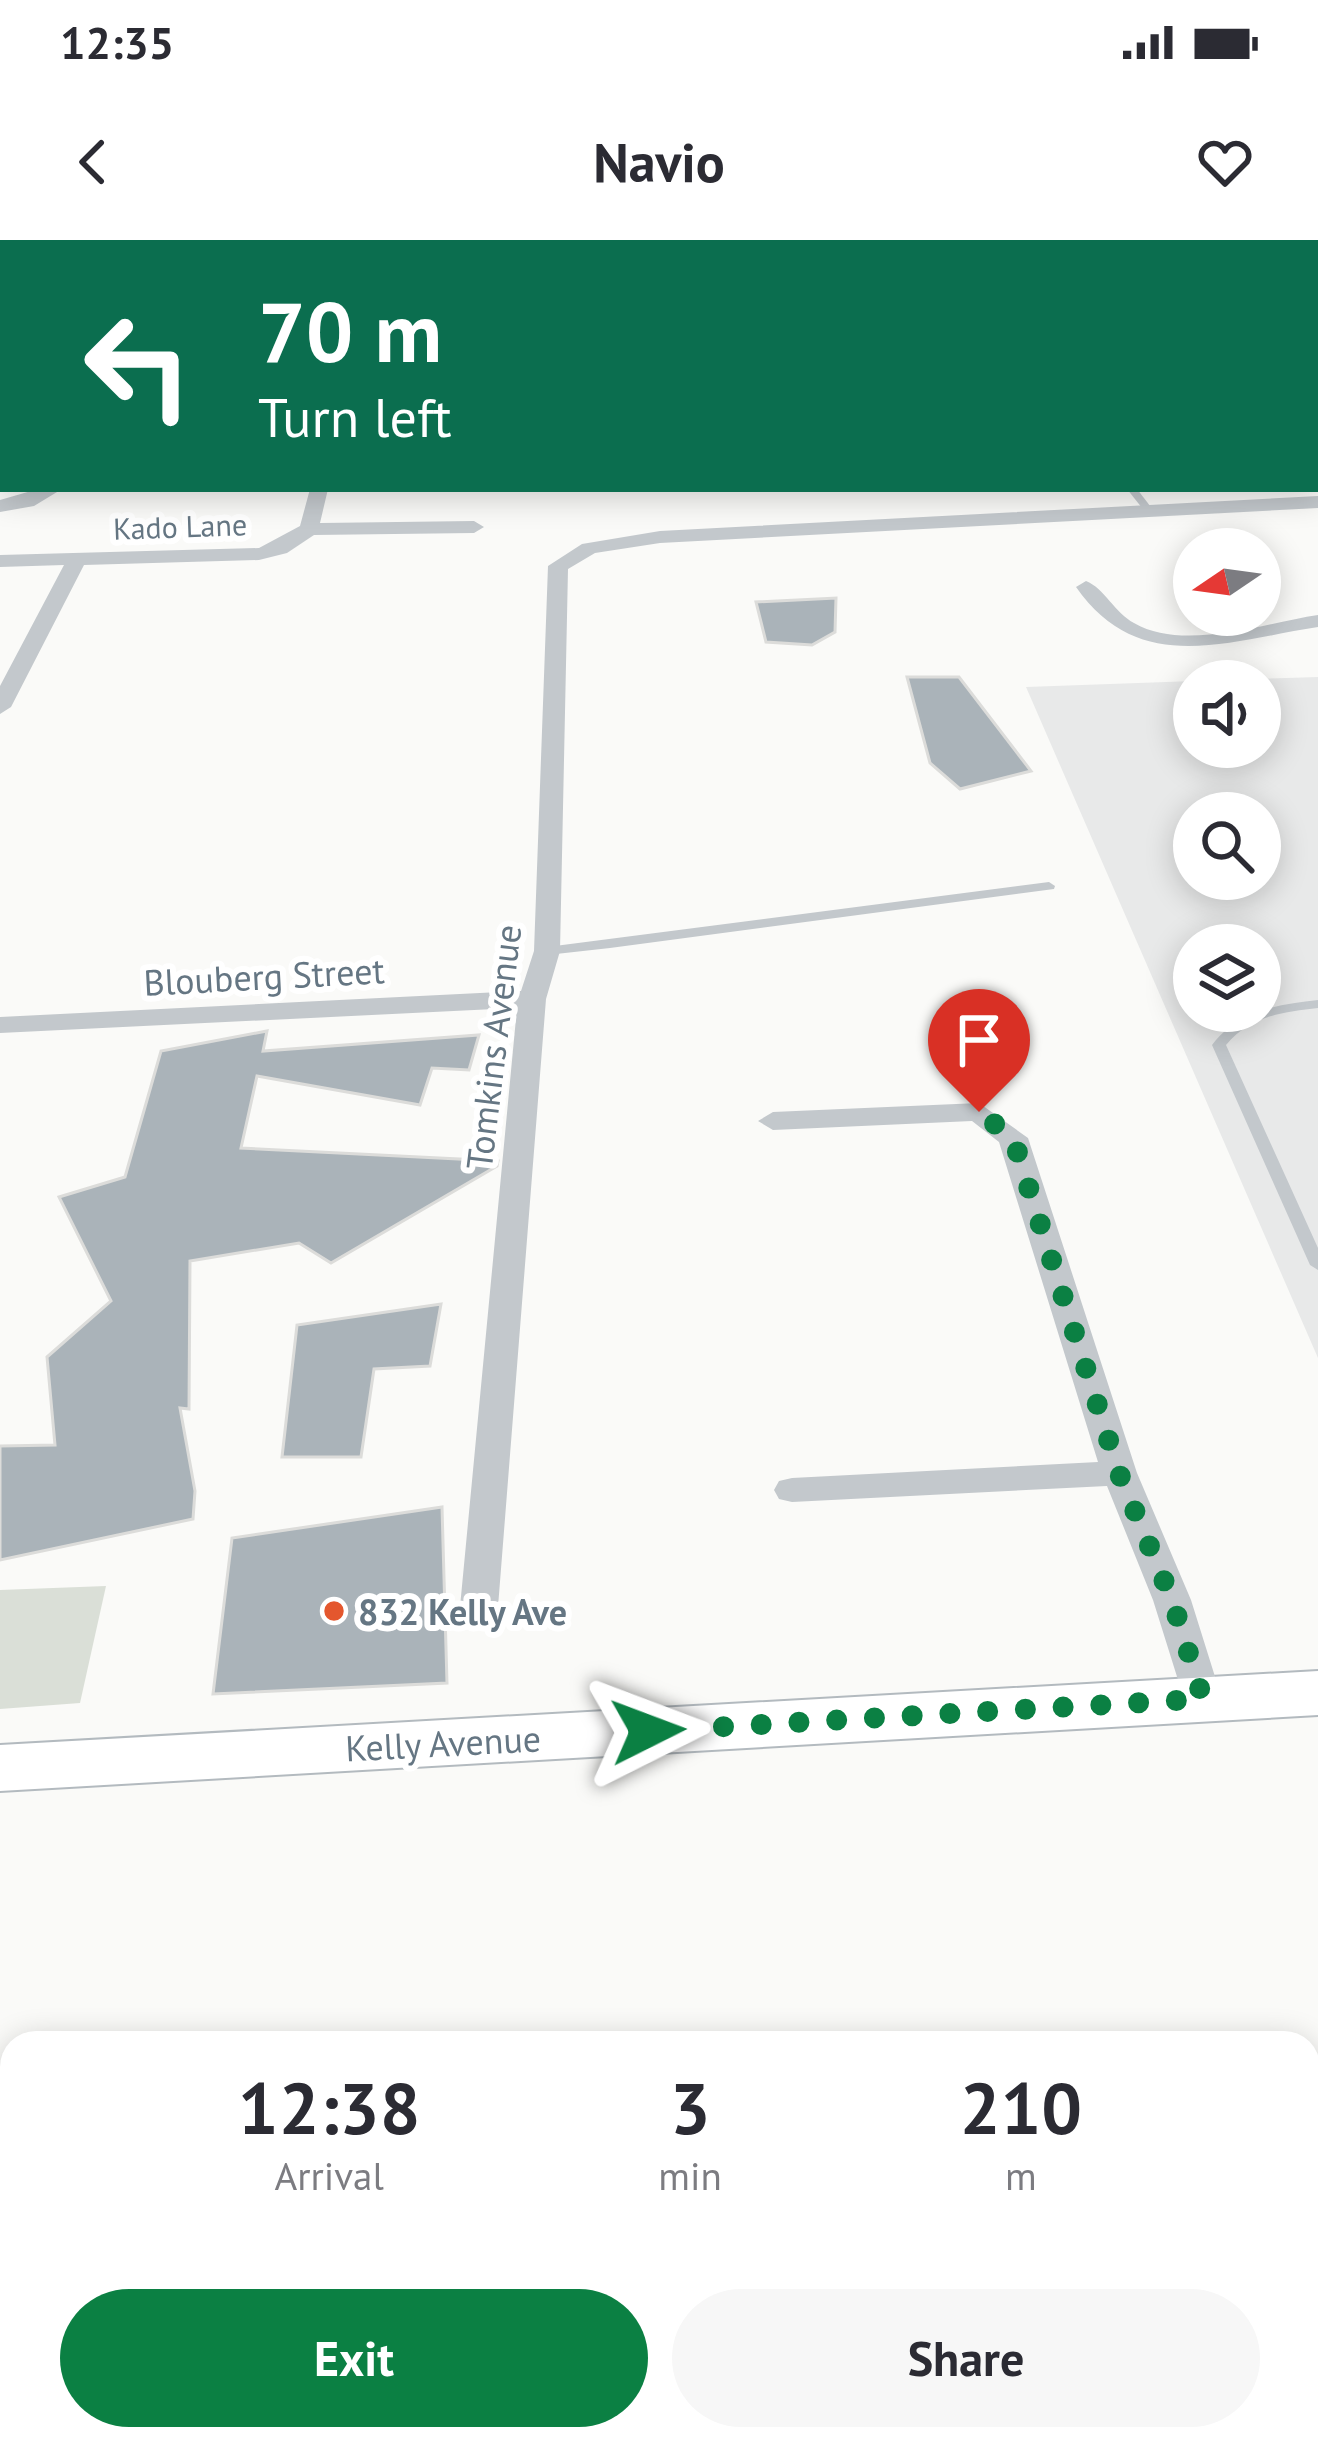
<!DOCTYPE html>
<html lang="en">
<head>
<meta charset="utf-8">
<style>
  :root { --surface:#fff; --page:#f7f7f7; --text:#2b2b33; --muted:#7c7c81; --accent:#0b8043 }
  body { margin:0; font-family:"PT Sans",sans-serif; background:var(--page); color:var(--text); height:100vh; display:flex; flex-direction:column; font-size:45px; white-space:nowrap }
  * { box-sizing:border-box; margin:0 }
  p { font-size:39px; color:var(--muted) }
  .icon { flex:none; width:66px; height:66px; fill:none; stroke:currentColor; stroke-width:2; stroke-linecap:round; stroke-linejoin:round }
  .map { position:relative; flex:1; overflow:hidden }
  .details { position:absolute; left:0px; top:1791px; width:1320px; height:420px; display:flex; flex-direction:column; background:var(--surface); border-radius:36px 36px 0 0; box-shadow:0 6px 30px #0003 }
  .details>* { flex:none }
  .guide { position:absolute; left:0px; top:0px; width:1320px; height:252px; box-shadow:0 6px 30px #0003; background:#0b6e4f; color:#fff; overflow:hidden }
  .needle { width:78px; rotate:257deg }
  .buttons { position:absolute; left:1173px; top:288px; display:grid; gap:24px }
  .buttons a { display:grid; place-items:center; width:108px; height:108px; border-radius:50%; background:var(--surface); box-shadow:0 6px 30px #0003; font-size:60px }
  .pin { position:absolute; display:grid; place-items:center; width:102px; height:102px; color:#fff; margin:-123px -51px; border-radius:50% 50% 50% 0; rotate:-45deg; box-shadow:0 0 12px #0007 }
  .pin .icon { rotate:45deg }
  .me { position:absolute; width:132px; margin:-66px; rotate:87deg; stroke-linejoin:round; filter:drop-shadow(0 0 9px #0008) }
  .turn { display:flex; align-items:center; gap:42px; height:252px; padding:0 60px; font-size:54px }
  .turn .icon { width:156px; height:156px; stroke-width:2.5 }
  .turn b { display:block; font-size:84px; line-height:102px }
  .eta { display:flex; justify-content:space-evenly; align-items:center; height:204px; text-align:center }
  .eta b { font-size:72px; font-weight:600; line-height:84px }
  .action { display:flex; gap:24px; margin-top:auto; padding:24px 60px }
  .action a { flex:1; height:138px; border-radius:72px; background:var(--accent); color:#fff; font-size:48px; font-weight:600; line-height:138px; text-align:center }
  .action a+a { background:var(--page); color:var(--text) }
  .status { display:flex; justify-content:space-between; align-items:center; height:84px; padding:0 60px; background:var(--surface); direction:ltr }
  .status svg { height:33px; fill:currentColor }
  header { display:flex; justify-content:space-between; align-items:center; height:156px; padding:0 60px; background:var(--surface); font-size:54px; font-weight:600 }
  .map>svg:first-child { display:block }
  .built { fill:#e8e9e9; fill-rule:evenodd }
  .green { fill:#dadfd7 }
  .building { fill:#aab3b9; stroke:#dcdcda; stroke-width:3 }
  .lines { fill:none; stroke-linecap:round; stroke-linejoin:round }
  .secondary-casing { stroke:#b3babf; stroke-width:4 }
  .lane { fill:#c3c8cc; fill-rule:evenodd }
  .street { fill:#c3c8cc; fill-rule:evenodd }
  .secondary { fill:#fff; fill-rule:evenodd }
  .route { stroke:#0b8043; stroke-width:21; stroke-dasharray:0 37.8 }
  .poi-dot { fill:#e4572e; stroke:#fff; stroke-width:4.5 }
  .labels { text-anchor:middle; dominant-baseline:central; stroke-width:12; stroke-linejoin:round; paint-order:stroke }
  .far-street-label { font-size:30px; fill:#657683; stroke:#fff }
  .street-label { font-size:36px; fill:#657683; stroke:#fff }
  .poi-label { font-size:36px; font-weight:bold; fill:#657683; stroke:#fff; text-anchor:start }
</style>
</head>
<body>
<div class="status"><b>12:35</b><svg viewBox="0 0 49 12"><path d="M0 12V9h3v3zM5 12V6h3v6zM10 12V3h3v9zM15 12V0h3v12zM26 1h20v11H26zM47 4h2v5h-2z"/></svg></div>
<header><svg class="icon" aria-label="back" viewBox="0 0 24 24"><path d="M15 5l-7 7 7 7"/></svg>Navio<svg class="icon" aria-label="heart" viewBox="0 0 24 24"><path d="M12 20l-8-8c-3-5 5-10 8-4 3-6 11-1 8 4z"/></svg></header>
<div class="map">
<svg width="1318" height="2211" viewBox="0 0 1318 2211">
  <rect width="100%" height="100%" fill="#fafaf8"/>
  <path class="built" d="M1318 437V1118L1026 447 1194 441V507H1260V441H1196ZM1194 573H1260V639H1194ZM1194 705H1260V771H1194Z"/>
  <g class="green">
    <polygon points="0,0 1318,0 1318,80 1317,3 3,3 3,24"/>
    <polygon points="106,1346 80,1463 0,1469 0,1350"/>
  </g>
  <g class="building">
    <polygon points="836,358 835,392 812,405 766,402 756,362"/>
    <polygon points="907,437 959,437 1031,531 960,549 930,523"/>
    <polygon points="267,791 263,811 479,795 469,830 432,828 420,865 257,836 241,908 498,921 497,926 331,1023 299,1003 190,1021 189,1169 180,1168 195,1251 193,1279 0,1320 0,1206 55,1205 47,1117 111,1061 59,957 125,937 161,811"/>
    <polygon points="441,1064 430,1126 374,1129 361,1217 282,1217 297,1085"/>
    <polygon points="442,1267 447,1443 213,1454 232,1298"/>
  </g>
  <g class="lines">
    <defs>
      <polygon id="secondary" points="1318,1431 1318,1475 0,1551 0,1505"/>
    </defs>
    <use href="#secondary" class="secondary-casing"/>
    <g class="lane">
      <polygon points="1127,249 1137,249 1154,271 1152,273 1146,273"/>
      <polygon points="1049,642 1055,646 1054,649 610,708 547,715 540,711 547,707"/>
      <path d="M1318 760V768C1283 772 1250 776 1226 805L1318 1008V1030L1310 1025 1212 805C1239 770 1276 765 1318 760Z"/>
    </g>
    <g class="street">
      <rect x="0" y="52" width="3" height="10"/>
      <polygon points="3,95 3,108 0,109 0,96"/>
      <rect x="0" y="124" width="3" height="10"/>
      <rect x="1317" y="131" width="1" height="10"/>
      <rect x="1317" y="205" width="1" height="10"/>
      <polygon points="38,249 62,249 34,266 0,272 0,260"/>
      <polygon points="310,249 328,249 320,283 474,281 484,287 474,293 314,295 287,313 259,320 84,325 11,467 0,474 0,446 64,325 0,327 0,315 259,308 300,286"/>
      <polygon points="1318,256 1318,268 660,303 595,313 568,329 560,711 546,759 498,1367 492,1377 466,1377 460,1367 517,768 0,793 0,777 521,751 534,711 548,326 582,304 660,291"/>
      <path d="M1086 341C1104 348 1115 373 1134 383 1184 412 1264 383 1318 375V387C1226 401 1139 437 1076 347Z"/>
      <polygon points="979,863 1028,898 1137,1233 1191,1360 1222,1459 1217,1470 1203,1474 1189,1470 1184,1459 1153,1360 1107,1246 792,1262 779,1259 774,1250 779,1241 792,1238 1098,1222 999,902 972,881 773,890 758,881 773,872"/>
      <polygon points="1318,2008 1318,2054 1308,2055 1308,2009"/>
      <rect x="0" y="2097" width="12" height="50"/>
    </g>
    <use href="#secondary" class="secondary"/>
  </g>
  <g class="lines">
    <polyline class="route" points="648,1491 1203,1459 1172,1360 1119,1233 1013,898 979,872"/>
  </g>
  <circle class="poi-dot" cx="334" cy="1371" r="12"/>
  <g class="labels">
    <g class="far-street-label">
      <text transform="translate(180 286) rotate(-2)">Kado Lane</text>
    </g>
    <g class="street-label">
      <text transform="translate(264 736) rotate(-3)">Blouberg Street</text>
      <text transform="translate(493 807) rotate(-83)">Tomkins Avenue</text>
      <text transform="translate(443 1503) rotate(-3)">Kelly Avenue</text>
    </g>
    <g class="poi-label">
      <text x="358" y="1371">832 Kelly Ave</text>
    </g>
  </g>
</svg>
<div class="buttons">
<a><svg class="needle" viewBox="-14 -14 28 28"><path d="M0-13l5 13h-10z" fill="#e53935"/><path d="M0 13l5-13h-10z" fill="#7c7c81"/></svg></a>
<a><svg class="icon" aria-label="sound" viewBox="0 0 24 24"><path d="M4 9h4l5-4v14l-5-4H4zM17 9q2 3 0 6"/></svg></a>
<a><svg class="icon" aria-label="search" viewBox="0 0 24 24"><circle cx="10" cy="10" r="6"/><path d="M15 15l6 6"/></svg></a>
<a><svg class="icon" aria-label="layers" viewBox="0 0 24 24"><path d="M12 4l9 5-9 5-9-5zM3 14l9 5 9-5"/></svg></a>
</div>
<div class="pin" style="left:979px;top:872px;background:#d93025"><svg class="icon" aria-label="arrive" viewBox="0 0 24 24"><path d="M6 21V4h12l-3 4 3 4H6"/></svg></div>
<svg class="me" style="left:648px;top:1491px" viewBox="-20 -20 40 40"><path d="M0-17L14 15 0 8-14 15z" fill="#0b8043" stroke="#fff" stroke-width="4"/></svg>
<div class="guide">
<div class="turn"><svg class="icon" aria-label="left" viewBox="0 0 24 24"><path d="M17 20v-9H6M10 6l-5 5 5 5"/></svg><div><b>70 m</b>Turn left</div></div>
</div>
<section class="details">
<div class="eta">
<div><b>12:38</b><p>Arrival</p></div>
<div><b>3</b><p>min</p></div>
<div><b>210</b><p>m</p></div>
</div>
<div class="action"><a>Exit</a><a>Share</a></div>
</section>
</div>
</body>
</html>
